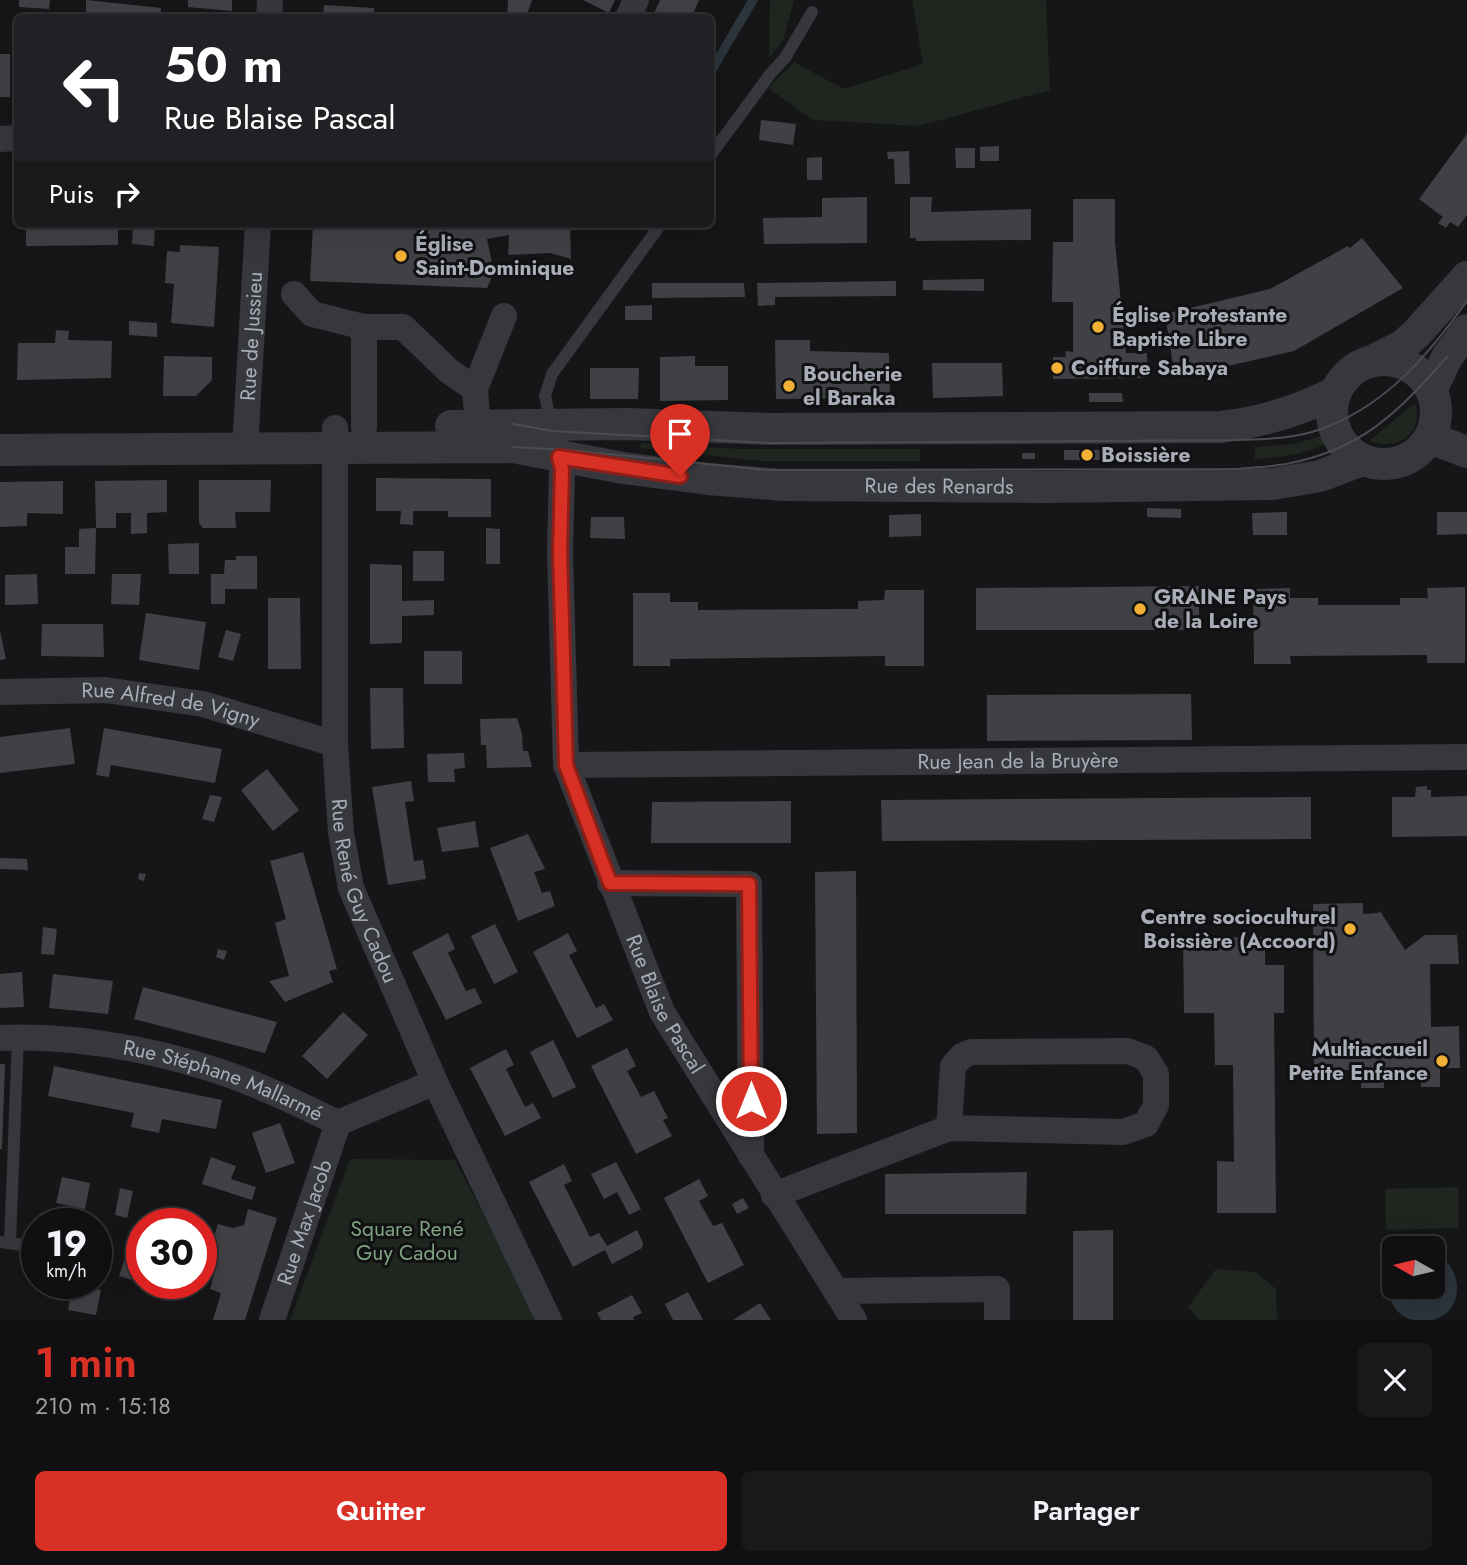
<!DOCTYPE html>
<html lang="fr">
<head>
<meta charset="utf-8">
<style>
  :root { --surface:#101012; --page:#19191b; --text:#f1f3f6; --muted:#9c9d9f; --line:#303032; --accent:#d93025 }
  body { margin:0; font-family:Jost,sans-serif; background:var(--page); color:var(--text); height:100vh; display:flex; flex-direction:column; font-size:26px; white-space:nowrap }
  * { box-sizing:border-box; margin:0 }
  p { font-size:23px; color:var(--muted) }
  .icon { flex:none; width:38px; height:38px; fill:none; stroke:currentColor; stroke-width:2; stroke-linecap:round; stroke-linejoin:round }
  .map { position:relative; height:1320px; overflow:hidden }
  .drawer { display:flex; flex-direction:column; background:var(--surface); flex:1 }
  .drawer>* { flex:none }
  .hud { position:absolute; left:14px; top:14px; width:700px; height:214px; border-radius:10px; box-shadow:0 7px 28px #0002,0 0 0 2px var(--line); background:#202124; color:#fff; overflow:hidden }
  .needle { width:46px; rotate:278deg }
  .buttons { position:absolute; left:1382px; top:1236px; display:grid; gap:14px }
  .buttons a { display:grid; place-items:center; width:63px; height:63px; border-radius:10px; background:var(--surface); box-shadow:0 7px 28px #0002,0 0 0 2px var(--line); font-size:35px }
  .speed { position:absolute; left:21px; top:1208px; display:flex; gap:14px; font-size:35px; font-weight:700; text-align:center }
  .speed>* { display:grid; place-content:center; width:91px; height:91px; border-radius:50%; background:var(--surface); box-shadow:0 7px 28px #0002,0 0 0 2px var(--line); line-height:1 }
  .speed small { font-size:18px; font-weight:400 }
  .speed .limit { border:10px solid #d22; background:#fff; color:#111 }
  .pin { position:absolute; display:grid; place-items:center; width:60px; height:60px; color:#fff; margin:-72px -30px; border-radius:50% 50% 50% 0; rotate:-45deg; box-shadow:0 0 7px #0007 }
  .pin .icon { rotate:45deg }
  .me { position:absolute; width:77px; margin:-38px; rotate:0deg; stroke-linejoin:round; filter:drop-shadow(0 0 5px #0008) }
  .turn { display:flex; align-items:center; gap:24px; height:147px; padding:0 35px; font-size:32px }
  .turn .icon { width:91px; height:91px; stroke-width:2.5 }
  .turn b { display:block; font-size:49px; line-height:60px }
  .then { display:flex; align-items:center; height:66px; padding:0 35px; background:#0003; gap:14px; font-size:26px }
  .round { display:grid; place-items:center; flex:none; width:74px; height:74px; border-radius:10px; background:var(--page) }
  .summary { display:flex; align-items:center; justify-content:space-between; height:119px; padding:0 35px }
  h1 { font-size:42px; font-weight:600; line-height:52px; color:var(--accent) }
  .action { display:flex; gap:14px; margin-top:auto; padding:14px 35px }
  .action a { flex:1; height:80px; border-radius:10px; background:var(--accent); color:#fff; font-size:28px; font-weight:600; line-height:80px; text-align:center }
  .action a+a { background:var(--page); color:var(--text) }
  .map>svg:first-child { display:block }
  .green { fill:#1e261f }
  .water { fill:#2c353c }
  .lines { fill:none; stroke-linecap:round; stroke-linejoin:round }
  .stream { stroke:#2c353c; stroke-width:9 }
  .building { fill:#404145 }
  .service { stroke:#37383d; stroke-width:12 }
  .minor { stroke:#37383d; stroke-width:26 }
  .tertiary { stroke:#37383d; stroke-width:32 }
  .tram { stroke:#4a4c52; stroke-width:2 }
  .route-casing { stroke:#8d1f18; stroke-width:18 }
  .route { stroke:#d93025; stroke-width:12 }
  .poi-dot { fill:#f2b134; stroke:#111113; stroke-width:2.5 }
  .labels { text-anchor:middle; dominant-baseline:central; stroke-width:6; stroke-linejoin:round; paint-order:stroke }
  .poi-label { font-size:21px; font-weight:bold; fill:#a8adb8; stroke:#111113; text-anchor:start }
  .street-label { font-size:21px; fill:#a8adb8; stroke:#111113 }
  .park-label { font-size:21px; fill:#7fa381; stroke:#111113 }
</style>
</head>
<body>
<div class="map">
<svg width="1467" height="1320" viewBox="0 0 1467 1320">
  <rect width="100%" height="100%" fill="#161618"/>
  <g class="green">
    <polygon points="770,0 794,0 784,38 769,58"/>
    <polygon points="912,0 1046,0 1050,90 919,126 813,120 768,88 794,62 844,89 923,64"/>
    <path d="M1415 403C1425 434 1396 452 1369 441Z"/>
    <path d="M1322 436 1326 444C1303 454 1279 458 1255 459V447L1294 444Z"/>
    <polygon points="641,443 742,449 920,449 920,461 761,461 640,448"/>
    <polygon points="350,1159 455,1160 539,1320 290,1320"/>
    <polygon points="1458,1187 1459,1228 1386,1230 1385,1189"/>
    <polygon points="1216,1269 1256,1272 1276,1289 1277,1320 1199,1320 1188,1307"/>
  </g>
  <path class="water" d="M1433 1253C1463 1263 1467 1312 1433 1320 1428 1320 1421 1320 1416 1320 1405 1320 1395 1311 1391 1301 1385 1289 1387 1276 1395 1265V1286H1433Z"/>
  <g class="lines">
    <polyline class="stream" points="710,73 753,0"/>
  </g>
  <g class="building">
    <polygon points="19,0 50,0 49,9 19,7"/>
    <polygon points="86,0 161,8 160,18 86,13"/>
    <polygon points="188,0 232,0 232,11 188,7"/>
    <polygon points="508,0 532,0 526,18 507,18"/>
    <polygon points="583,0 615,0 609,13"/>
    <polygon points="660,0 699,0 693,14 701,18 652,18"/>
    <polygon points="324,5 374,8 373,18 323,18"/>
    <rect x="0" y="54" width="10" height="43"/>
    <polygon points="761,120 796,124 793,145 759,140"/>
    <polygon points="1467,134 1467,215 1458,227 1450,222 1446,228 1438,223 1443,217 1419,199"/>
    <polygon points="999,146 999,161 980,161 980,147"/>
    <polygon points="955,148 975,148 975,168 956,168"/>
    <polygon points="909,151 910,184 895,184 894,159 888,159 887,152"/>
    <polygon points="822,157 822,180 807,180 807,158"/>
    <polygon points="867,197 867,243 764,244 763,218 822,217 822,198"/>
    <polygon points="910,197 932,197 931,212 1031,209 1031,240 916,241 916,238 910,238"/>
    <polygon points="1073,199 1115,199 1115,242 1126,353 1147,353 1148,378 1053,379 1053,357 1066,357 1065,351 1073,352 1073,302 1052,302 1053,242 1073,242"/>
    <polygon points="26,224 118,224 118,245 26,246"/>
    <polygon points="133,224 155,224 154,246 132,244"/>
    <polygon points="313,224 570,224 571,259 550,253 508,255 509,235 487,239 494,273 487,288 310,281"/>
    <polygon points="1362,238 1403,288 1294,351 1175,378 1165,314 1270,289 1348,246 1350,248"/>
    <polygon points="180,245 219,247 214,327 171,323 174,284 165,283 167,251 180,252"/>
    <polygon points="984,279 984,291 923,290 923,280"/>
    <polygon points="896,281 896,296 775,297 775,305 758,306 757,283"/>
    <polygon points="652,283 744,283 745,297 652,298"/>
    <polygon points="652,305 652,320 625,320 625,306"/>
    <polygon points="129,321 157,323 157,337 129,335"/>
    <polygon points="56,330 69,331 68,340 112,341 111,378 17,380 18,343 55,343"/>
    <polygon points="775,340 810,340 810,351 889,353 890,398 776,399"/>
    <polygon points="164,356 212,357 212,380 196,396 163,396"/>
    <polygon points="695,356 695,366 728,366 728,400 660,401 660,357"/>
    <polygon points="932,363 1002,363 1003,396 933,398"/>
    <polygon points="590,368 639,368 638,399 590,399"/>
    <polygon points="1089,393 1122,393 1123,402 1089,402"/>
    <rect x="1064" y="450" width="45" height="10"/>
    <rect x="1138" y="452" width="13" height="6"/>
    <rect x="1022" y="453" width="13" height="6"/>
    <polygon points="376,478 491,479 491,517 448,517 448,511 413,511 413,525 400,524 401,511 376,511"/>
    <polygon points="167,480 167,512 147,513 147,533 131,534 131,513 116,513 116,528 96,528 95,481"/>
    <polygon points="199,480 271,480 270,512 235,512 236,528 203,528 199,523"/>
    <polygon points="63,481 63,514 27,513 27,526 0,527 0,482"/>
    <polygon points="1147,508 1181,509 1181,518 1147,517"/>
    <polygon points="1287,512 1287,535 1253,535 1252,513"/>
    <polygon points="1437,512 1467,512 1467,534 1437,535"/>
    <polygon points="921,514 921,536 889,537 889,515"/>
    <polygon points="591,517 624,517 625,539 590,538"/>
    <polygon points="96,528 95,574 65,574 65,547 79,547 79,529"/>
    <polygon points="486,528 500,529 500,564 486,564"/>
    <polygon points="199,543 199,574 169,574 168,544"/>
    <rect x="413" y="551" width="31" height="30"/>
    <polygon points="236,556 257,556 257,589 225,589 225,604 211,604 211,574 224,574 225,560 236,560"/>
    <polygon points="370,564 402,565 402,601 434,600 434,615 402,616 402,643 370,644"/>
    <polygon points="37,574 38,604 5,605 5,575"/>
    <polygon points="112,574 141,574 139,605 111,604"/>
    <polygon points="1199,586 1199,630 976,630 976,588"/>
    <polygon points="1465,587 1465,663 1427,663 1427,655 1290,656 1291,664 1254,664 1253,589 1290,588 1290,598 1318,598 1318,605 1400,605 1400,598 1428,598 1427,588"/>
    <polygon points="885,590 924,590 924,666 885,666 885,656 670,659 670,666 633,666 633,593 670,593 670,602 698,602 698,610 858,609 858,601 884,600"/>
    <polygon points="268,598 300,598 301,669 268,669"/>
    <polygon points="146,613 206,622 199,670 139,660"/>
    <polygon points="42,624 103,624 104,657 41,656"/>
    <polygon points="226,630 241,634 233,661 218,657"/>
    <polygon points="0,631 6,659 0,660"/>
    <rect x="424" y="651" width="38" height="33"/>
    <polygon points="370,688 403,688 404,748 371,749"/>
    <polygon points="1191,694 1192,740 987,741 987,695"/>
    <polygon points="517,718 522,734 523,751 528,751 532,767 487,768 486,745 481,745 480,719"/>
    <polygon points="70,728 75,764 0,773 0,737"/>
    <polygon points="104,728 222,749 215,783 111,765 109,777 96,775"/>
    <polygon points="464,753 465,768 454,769 455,782 428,782 427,754"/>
    <polygon points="267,769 299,810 273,831 241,790"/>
    <polygon points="411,781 414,801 405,802 414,861 423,860 426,879 388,885 372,787"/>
    <polygon points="1427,786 1427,790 1431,790 1431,797 1467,796 1467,836 1392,837 1392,797 1415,797 1416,787"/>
    <polygon points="210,795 222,797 214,822 202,819"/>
    <polygon points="1311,797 1311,839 882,841 881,800"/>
    <polygon points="791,801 791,843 651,843 652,802"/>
    <polygon points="475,821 479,847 442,852 437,828"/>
    <polygon points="528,834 545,869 534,872 542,893 550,891 555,906 518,921 490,848"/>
    <polygon points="303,852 337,969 329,971 333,982 285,1002 269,981 289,976 275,923 286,919 270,861"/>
    <polygon points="0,858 27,859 28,870 0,869"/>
    <polygon points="856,871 857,1133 817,1134 815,872"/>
    <polygon points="139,873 146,874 144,881 138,879"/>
    <polygon points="1363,903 1363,914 1378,913 1380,911 1405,950 1425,935 1457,935 1459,964 1430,964 1431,1027 1459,1026 1460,1068 1440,1068 1440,1087 1421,1087 1421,1068 1384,1069 1384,1088 1361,1088 1361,1070 1314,1070 1313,904"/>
    <polygon points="495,924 518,972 494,984 471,936"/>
    <polygon points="43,927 57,929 54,955 41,954"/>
    <polygon points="448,933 455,949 448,953 466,991 475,988 482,1003 446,1020 412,952"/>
    <polygon points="568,933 577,951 569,955 596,1008 604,1004 613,1020 577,1038 533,952"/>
    <polygon points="1265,937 1265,965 1284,965 1284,1013 1274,1013 1276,1213 1217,1213 1217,1161 1234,1162 1233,1065 1215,1065 1214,1013 1184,1013 1183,938"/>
    <polygon points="218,949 227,951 224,960 216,957"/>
    <polygon points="22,972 24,1007 0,1008 0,974"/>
    <polygon points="53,974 113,981 108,1014 49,1008"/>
    <polygon points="143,987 277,1022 265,1053 134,1019"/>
    <polygon points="343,1012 368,1035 327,1079 302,1056"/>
    <polygon points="553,1040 576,1087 553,1098 530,1052"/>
    <polygon points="627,1048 636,1066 627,1071 641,1097 654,1091 668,1118 663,1120 672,1136 636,1154 591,1066"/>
    <polygon points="506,1049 514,1065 506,1069 525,1107 533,1103 541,1118 505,1136 470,1068"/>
    <polygon points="0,1064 5,1064 2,1149 0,1149"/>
    <polygon points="54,1066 222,1100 216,1129 162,1119 159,1133 131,1127 134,1113 48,1096"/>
    <polygon points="280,1123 295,1163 266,1173 252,1133"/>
    <polygon points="211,1157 236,1166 231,1179 256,1187 252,1200 202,1184"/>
    <polygon points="616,1162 641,1209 629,1215 617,1192 604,1199 591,1174"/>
    <polygon points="564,1164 572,1181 564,1185 590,1237 599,1233 607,1246 637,1230 643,1243 642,1248 612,1264 605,1250 573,1267 529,1182"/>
    <polygon points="1027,1172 1026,1214 885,1214 885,1174"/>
    <polygon points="62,1177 90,1183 85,1209 56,1203"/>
    <polygon points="699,1179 708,1196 699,1201 713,1226 722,1223 744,1265 708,1283 664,1198"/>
    <polygon points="120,1188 133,1191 127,1218 115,1215"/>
    <polygon points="743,1198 749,1208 737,1214 732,1204"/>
    <polygon points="248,1209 277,1218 245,1320 213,1320 221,1293 210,1289 216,1268 209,1257 201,1254 201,1240 212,1243 218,1224 233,1228 244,1225"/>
    <polygon points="137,1221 142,1222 142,1242 139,1253 142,1254 142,1283 119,1276"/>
    <polygon points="1113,1230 1113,1320 1073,1320 1073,1231"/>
    <polygon points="73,1284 101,1290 96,1315 68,1310"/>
    <polygon points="688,1292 701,1316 703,1320 673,1320 665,1304"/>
    <polygon points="632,1295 642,1313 633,1317 634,1320 601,1320 597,1313"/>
    <polygon points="760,1303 771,1320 733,1320"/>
  </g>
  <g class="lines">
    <g class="service">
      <polyline points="710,156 771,73 785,58 812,12"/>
      <polyline points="551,424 545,396 552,374 661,224"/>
      <polyline points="0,1242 37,1247"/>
      <polyline points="10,1243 18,1037"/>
      <polyline points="96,1255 97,1255"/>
    </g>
    <g class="minor">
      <polyline points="269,18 270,0"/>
      <polyline points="628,18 636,0"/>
      <polyline points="0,139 18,138"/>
      <polyline points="294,294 312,314 364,327"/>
      <polyline points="478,426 475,389 504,316"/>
      <polyline points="364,427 364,327 403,327 449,371 475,389"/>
      <path id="s1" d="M335 428V744L341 833 351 888 435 1082 549 1320"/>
      <path id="s2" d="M555 439 562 469 560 552 566 765 662 1012 854 1320"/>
      <path id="s3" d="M245 448 258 224"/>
      <path id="s4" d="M0 692 105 690 203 704 335 744"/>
      <path id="s5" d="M566 765 1467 757"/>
      <polyline points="610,883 749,884 751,1156"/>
      <path id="s6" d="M0 1038C85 1034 187 1055 265 1089 290 1099 314 1112 338 1123L435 1082"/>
      <polyline points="774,1195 949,1128 1123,1132 1146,1124 1156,1105 1156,1074 1146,1058 1128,1051 971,1052 962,1056 953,1066 949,1128"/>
      <polyline points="836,1291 997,1289 997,1320"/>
      <path id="s7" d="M272 1320 338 1123"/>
    </g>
    <g class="tertiary">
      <circle cx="1384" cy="412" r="52"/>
      <polyline points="1374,360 1402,346 1416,334 1467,277"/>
      <polyline points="1432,389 1447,357 1467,330"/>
      <path d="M451 426 627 424 771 429 1221 427C1263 422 1299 411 1336 392"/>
      <polyline points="1430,438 1467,452"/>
      <path id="s8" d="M0 450 513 447 623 468 708 479 783 485 1046 487 1273 484 1320 476 1362 460"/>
    </g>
    <g class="tram">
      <path d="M513 424 553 431 770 443 1236 440C1264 439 1294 439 1321 429 1386 406 1428 355 1467 301"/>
      <path d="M513 447 568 450 767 470 1238 469C1254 467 1270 467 1286 464 1362 450 1398 412 1447 357"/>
    </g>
  </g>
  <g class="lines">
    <defs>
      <polyline id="route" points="680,476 559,457 562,469 560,552 566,765 610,883 749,884 751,1101"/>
    </defs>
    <use href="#route" class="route-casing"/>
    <use href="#route" class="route"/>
  </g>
  <g class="poi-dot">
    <circle cx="401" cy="256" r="7"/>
    <circle cx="1098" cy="327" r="7"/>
    <circle cx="1057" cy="368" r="7"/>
    <circle cx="789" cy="386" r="7"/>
    <circle cx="1087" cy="455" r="7"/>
    <circle cx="1140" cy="609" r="7"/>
    <circle cx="1350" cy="929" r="7"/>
    <circle cx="1442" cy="1061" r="7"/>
  </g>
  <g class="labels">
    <g class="poi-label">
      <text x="415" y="244">Église<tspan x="415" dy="24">Saint-Dominique</tspan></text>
      <text x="1112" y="315">Église Protestante<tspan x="1112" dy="24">Baptiste Libre</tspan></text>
      <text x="1071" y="368">Coiffure Sabaya</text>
      <text x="803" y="374">Boucherie<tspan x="803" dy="24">el Baraka</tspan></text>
      <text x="1101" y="455">Boissière</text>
      <text x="1154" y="597">GRAINE Pays<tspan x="1154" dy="24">de la Loire</tspan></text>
      <text x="1336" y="917" text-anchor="end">Centre socioculturel<tspan x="1336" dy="24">Boissière (Accoord)</tspan></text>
      <text x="1428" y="1049" text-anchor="end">Multiaccueil<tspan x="1428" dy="24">Petite Enfance</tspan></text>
    </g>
    <g class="street-label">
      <text stroke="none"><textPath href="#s3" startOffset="112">Rue de Jussieu</textPath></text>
      <text stroke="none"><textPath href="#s8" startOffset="942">Rue des Renards</textPath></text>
      <text stroke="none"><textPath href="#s4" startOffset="172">Rue Alfred de Vigny</textPath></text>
      <text stroke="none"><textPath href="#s5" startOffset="452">Rue Jean de la Bruyère</textPath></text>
      <text stroke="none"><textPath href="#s1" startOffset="467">Rue René Guy Cadou</textPath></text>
      <text stroke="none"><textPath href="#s2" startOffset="586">Rue Blaise Pascal</textPath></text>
      <text stroke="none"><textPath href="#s6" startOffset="229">Rue Stéphane Mallarmé</textPath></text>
      <text stroke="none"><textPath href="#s7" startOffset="103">Rue Max Jacob</textPath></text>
    </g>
    <g class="park-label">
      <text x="407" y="1229">Square René<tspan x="407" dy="24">Guy Cadou</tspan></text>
    </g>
  </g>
</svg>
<div class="buttons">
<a><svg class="needle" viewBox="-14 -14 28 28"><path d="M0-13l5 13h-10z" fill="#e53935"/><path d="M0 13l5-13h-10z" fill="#9c9d9f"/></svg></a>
</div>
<div class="speed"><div>19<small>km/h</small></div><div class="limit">30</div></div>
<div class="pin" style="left:680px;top:476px;background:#d93025"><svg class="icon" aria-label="arrive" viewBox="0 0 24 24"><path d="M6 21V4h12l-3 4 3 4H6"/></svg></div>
<svg class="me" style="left:751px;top:1101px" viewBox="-20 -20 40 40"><circle r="17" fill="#d93025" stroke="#fff" stroke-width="3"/><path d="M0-11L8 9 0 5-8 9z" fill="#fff"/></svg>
<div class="hud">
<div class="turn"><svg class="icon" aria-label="left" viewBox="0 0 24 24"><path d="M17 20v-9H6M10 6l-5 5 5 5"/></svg><div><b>50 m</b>Rue Blaise Pascal</div></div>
<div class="then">Puis<svg class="icon" aria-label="right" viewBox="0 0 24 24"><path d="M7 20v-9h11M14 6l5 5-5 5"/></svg></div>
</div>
</div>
<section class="drawer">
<div class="summary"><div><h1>1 min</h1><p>210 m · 15:18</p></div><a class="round"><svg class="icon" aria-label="close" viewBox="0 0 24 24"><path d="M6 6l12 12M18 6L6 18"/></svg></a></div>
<div class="action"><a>Quitter</a><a>Partager</a></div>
</section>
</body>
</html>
